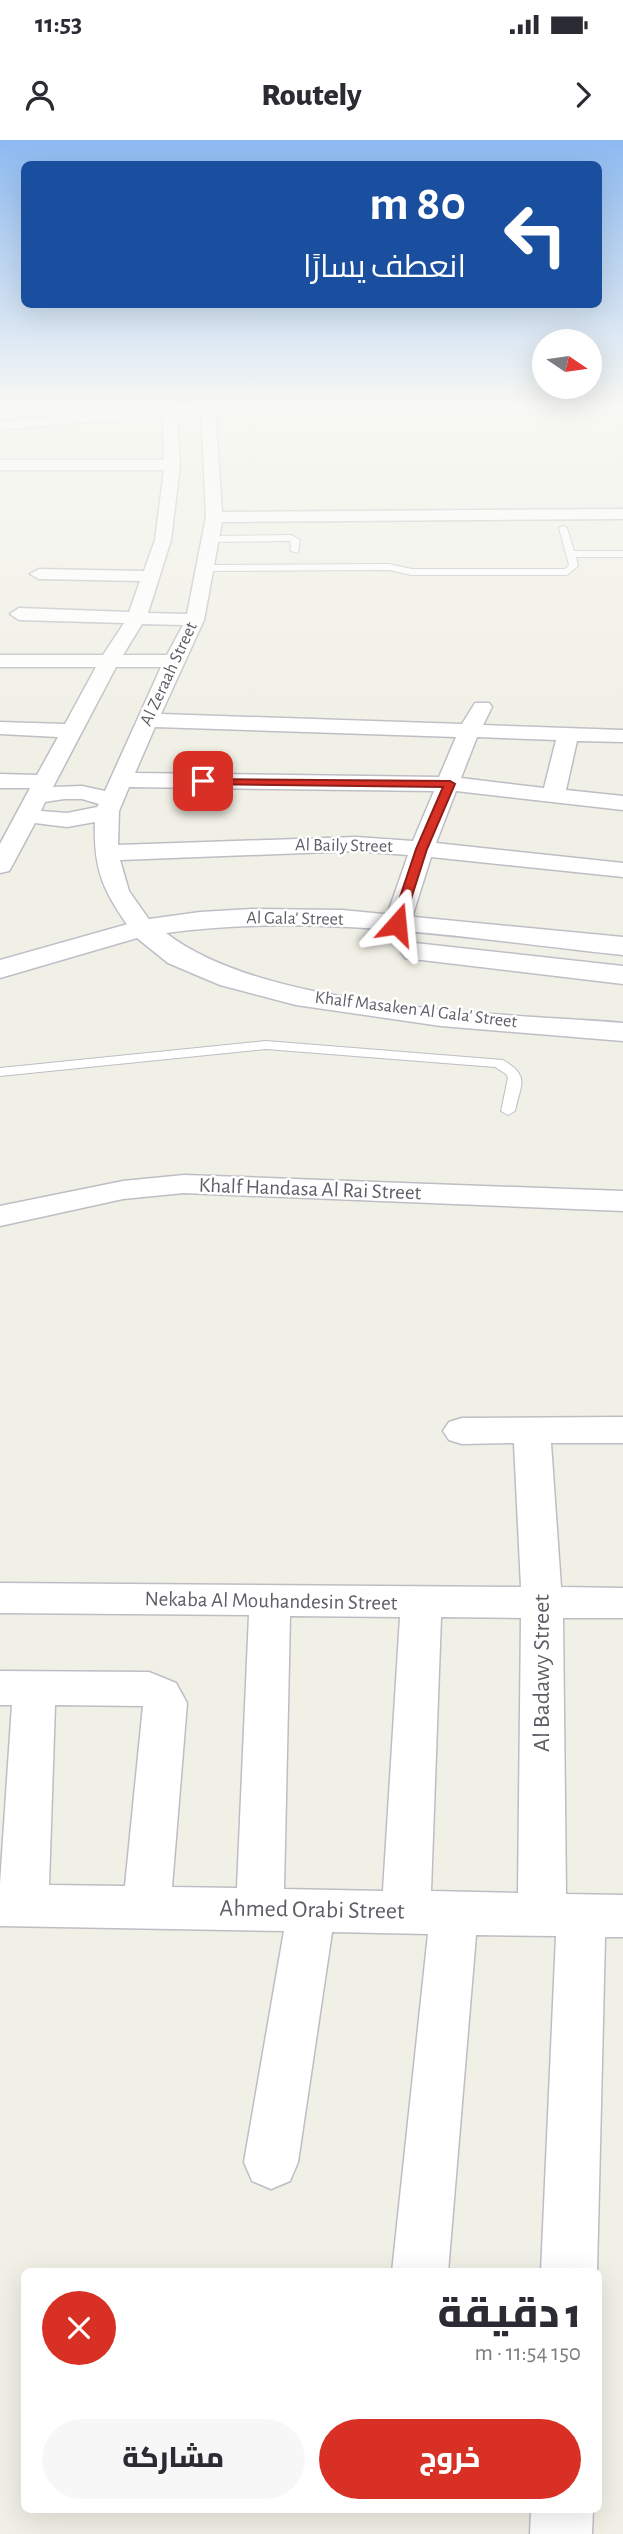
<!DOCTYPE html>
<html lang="ar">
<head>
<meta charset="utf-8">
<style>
  :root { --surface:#fff; --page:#f7f7f7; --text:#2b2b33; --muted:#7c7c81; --accent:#d93025 }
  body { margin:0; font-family:"Alegreya Sans",Cairo,sans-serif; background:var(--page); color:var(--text); direction:rtl; height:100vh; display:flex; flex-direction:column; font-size:26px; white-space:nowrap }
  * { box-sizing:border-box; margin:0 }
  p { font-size:23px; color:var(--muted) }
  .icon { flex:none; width:38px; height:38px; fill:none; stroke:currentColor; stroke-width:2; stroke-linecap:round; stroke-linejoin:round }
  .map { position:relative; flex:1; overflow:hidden; direction:ltr }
  .sheet { position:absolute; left:21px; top:2128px; width:581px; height:245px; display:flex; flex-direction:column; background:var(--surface); border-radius:10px; box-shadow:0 7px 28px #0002; direction:rtl }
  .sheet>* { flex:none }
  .hud { position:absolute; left:21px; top:21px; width:581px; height:147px; border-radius:10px; box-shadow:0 7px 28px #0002; direction:rtl; background:#1a4fa0; color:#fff; overflow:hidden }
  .needle { width:46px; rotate:103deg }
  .controls { position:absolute; left:532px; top:189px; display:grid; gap:14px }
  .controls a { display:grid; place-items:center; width:70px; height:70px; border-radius:50%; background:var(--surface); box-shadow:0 7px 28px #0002; font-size:35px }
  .pin { position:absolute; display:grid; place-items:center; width:60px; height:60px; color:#fff; margin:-30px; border-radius:14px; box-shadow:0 4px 10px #0006 }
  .me { position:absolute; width:77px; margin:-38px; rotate:18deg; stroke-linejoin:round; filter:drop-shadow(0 0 5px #0008) }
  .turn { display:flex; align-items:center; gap:24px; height:147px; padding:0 21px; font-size:32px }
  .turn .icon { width:91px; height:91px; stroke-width:2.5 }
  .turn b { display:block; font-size:49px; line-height:60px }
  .round { display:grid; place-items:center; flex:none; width:74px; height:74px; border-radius:37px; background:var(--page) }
  .headline { display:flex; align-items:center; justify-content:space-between; height:119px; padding:0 21px }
  h1 { font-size:42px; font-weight:800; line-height:52px }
  .primary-button { display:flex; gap:14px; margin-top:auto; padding:14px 21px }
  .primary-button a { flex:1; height:80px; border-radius:42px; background:var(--accent); color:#fff; font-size:28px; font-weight:800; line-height:80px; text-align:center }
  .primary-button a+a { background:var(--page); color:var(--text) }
  .status { display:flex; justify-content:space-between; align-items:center; height:49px; padding:0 35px; background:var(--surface); direction:ltr }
  .status svg { height:19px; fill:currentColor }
  header { display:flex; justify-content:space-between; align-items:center; height:91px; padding:0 21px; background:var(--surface); font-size:32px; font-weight:800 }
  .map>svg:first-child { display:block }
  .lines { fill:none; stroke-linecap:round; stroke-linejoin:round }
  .lane-casing { stroke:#bdbec4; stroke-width:2 }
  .street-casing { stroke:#bdbec4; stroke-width:3 }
  .secondary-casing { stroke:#bebfc6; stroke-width:3 }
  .lane { fill:#fff; fill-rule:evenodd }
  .street { fill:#fff; fill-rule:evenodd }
  .secondary { fill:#fff; fill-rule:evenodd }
  .route { fill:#d93025; stroke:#8d1f18; stroke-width:2 }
  .labels { text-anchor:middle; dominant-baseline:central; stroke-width:5; stroke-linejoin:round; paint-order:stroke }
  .far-street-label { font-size:18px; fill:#5d5f66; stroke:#fff }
  .street-label { font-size:21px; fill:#5d5f66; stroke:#fff }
  .near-street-label { font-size:24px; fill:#5d5f66; stroke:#fff }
</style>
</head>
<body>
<div class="status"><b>11:53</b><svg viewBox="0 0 49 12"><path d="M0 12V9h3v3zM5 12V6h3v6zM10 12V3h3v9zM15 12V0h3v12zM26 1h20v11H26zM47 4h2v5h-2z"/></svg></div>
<header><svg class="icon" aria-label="forward" viewBox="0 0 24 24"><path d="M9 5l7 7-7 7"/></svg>Routely<svg class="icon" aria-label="person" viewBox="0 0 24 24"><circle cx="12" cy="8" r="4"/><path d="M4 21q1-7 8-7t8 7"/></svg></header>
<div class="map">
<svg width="623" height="2394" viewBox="0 0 623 2394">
  <rect width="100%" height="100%" fill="#f0f0e6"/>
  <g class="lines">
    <defs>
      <g id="lane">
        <polygon points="563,386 567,388 574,411 623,411 623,417 576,417 578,426 567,435 412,435 389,430 205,431 201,428 205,425 389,424 412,429 565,429 569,425 559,388"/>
        <polygon points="291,395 300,400 298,413 291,411 290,401 212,402 208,399 212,396"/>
        <path d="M266 901 503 920C530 936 521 943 515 971L508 975 501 971 508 938 506 934 495 927 266 909 0 936V928Z"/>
      </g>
      <g id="street">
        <path d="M170 266H197L199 268 197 271 177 274 180 325 171 400 148 473 187 474 206 377 201 266H215L222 372 623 369V379L222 382 204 480 161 574 462 584 475 563H489L492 567 483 585 623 590V602L577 601 566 650 623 656V670L456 651 436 703 623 723V737L431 717 410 784 406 789 397 792 388 789 384 784 408 715 356 711 120 720 129 751 155 788 151 793 142 796 133 793C105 753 93 733 95 682L67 687 35 683 12 726 9 731 0 733V704L30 648H0V634L37 635 58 597 0 594V582L65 584 96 527H0V515H103L124 483 19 480 10 474 19 468 129 472 140 441 39 439 30 434 39 429 144 431 155 400 164 330H0V320H164L163 275 0 290V282ZM142 484 183 485 167 515H123ZM116 527H161L105 651 82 646 53 647ZM155 587 456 597 439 637 135 633ZM477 597 556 600 544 648 461 638ZM129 647 434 651 413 701 356 697 118 705 119 671ZM64 659H82L99 664 97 667 67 673 41 671 45 662Z"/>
        <polygon points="184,1035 623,1051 623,1071 184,1053 123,1059 0,1086 0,1066 123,1041"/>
        <path d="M623 1277V1303H551L561 1447 623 1448V1478H563L566 1754 623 1755V1797H605L597 2132H541L556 1796 476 1795 448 2132H392L428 1794 332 1792 298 2022 290 2041 271 2049 252 2041 244 2022 284 1791 0 1786V1744L12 1565H0V1531L149 1532 176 1543 187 1563 172 1747 237 1748 249 1475 0 1473V1443L521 1447 514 1303 462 1304 449 1300 443 1291 449 1282 462 1278ZM290 1476 400 1477 383 1751 284 1749ZM441 1477 521 1478 518 1753 431 1751ZM55 1565 143 1566 125 1746 49 1745Z"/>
        <polygon points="531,2370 593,2370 592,2394 530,2394"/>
      </g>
      <g id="secondary">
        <path d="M252 769 342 770 623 797V815C472 799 318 772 166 793 265 870 498 873 623 883V901L441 886 296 865 220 845 168 823 137 798 0 838V820L142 780 200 772Z"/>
        <polygon points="415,803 623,826 623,844 405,818 401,812 405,806"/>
      </g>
    </defs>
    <use href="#lane" class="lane-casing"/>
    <use href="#street" class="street-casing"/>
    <use href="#secondary" class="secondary-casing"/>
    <use href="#lane" class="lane"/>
    <use href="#street" class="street"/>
    <use href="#secondary" class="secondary"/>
  </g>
  <linearGradient id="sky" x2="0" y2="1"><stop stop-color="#8dbaf1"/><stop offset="0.44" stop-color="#f8f8f4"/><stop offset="1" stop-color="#f8f8f4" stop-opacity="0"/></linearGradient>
  <rect width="623" height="601" fill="url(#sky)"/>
  <polygon class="route" points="199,639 450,641 455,644 427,709 403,784 397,788 391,784 416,709 443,647 203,644 198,641"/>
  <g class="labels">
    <g class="far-street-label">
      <text transform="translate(169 534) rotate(-65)">Al Zeraah Street</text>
      <text transform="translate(344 706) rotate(1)">Al Baily Street</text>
      <text transform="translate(295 779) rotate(1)">Al Gala' Street</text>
      <text transform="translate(416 870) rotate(7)">Khalf Masaken Al Gala' Street</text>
    </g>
    <g class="street-label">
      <text transform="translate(310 1049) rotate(2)">Khalf Handasa Al Rai Street</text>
      <text transform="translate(271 1461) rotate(1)">Nekaba Al Mouhandesin Street</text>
    </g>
    <g class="near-street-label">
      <text transform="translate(542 1533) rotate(-90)">Al Badawy Street</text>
      <text transform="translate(312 1770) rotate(1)">Ahmed Orabi Street</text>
    </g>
  </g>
</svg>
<div class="controls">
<a><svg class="needle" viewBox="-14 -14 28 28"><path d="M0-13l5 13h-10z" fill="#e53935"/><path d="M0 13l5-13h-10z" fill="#7c7c81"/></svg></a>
</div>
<div class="pin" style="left:203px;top:641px;background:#d93025"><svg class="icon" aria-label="arrive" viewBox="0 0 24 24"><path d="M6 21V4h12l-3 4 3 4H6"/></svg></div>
<svg class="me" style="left:397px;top:784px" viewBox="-20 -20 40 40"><path d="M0-17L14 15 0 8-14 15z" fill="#d93025" stroke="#fff" stroke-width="4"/></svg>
<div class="hud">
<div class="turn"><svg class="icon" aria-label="left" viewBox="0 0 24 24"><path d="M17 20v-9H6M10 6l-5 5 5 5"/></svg><div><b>80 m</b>انعطف يسارًا</div></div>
</div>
<section class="sheet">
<div class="headline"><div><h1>1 دقيقة</h1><p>150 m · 11:54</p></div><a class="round" style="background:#d93025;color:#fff"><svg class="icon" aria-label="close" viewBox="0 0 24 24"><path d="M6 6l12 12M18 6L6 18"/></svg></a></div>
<div class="primary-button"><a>خروج</a><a>مشاركة</a></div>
</section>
</div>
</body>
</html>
